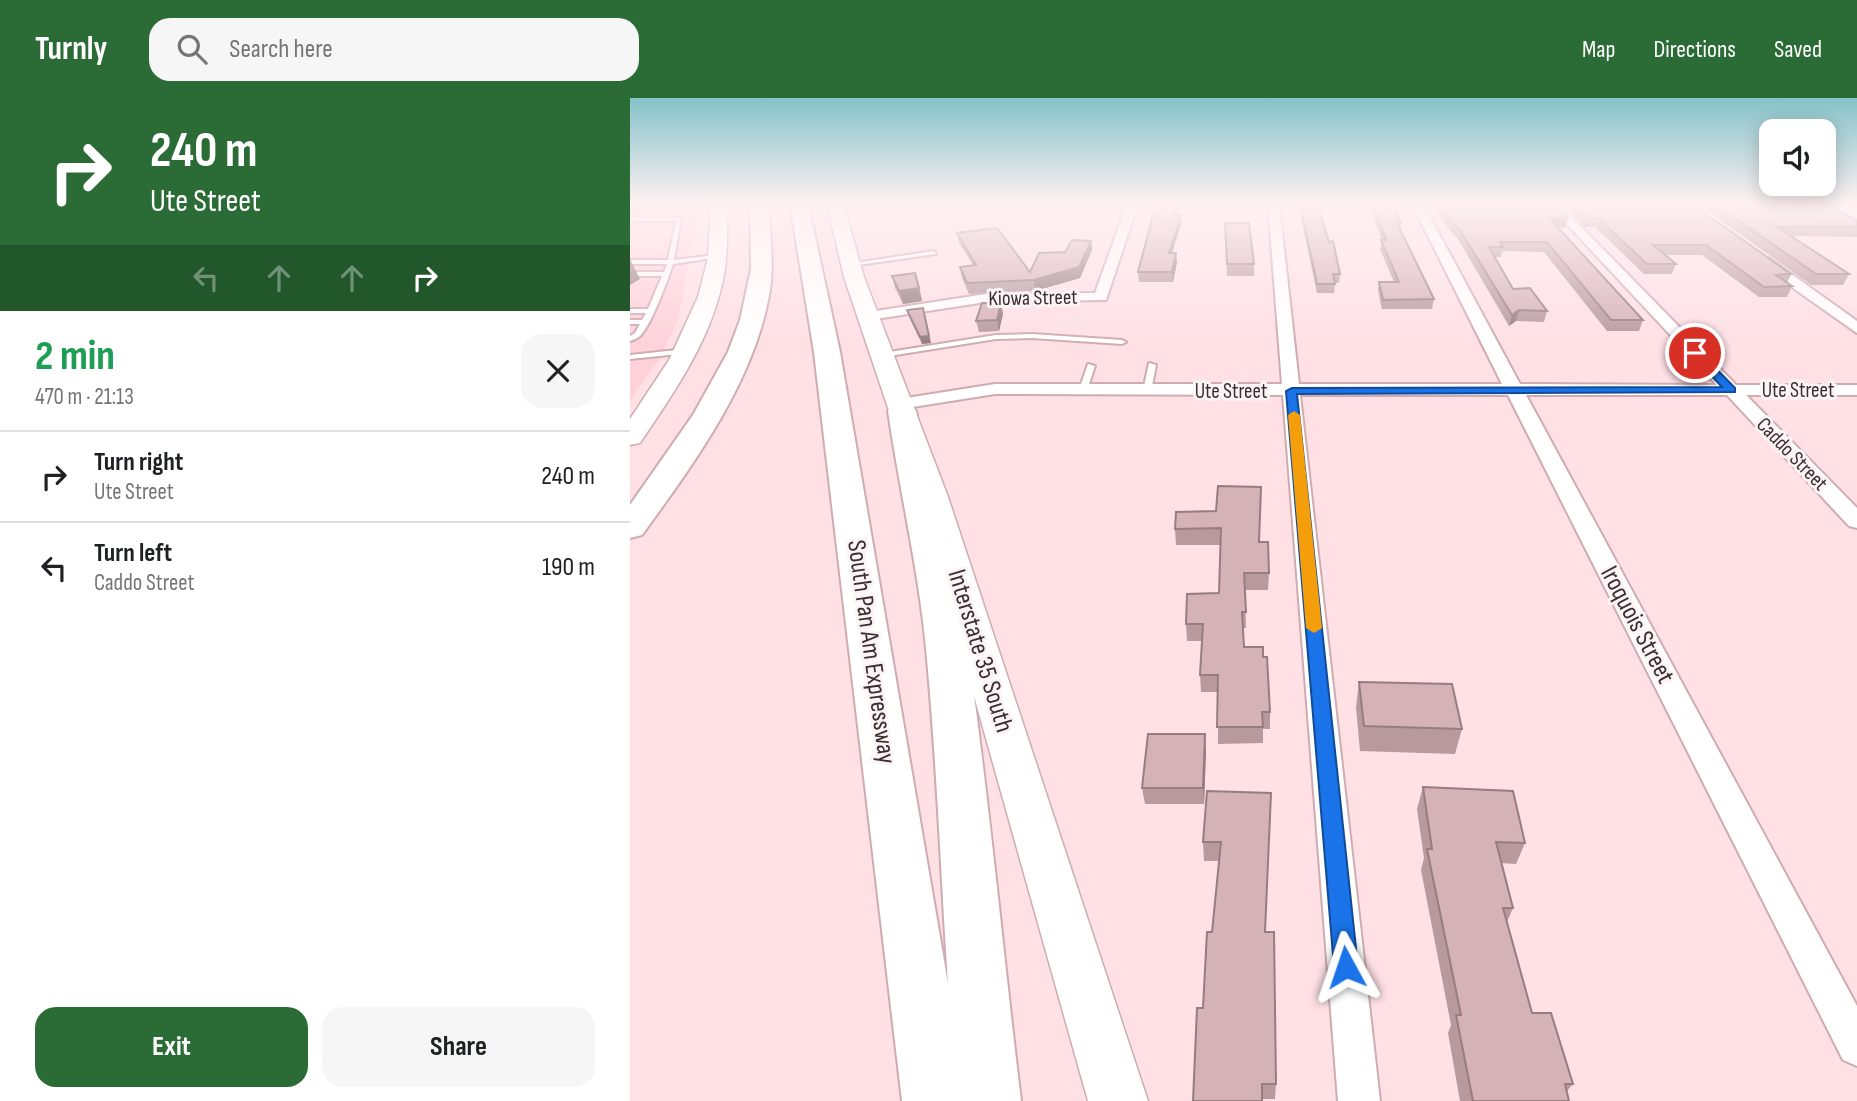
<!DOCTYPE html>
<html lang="en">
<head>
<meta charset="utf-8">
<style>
  :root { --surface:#fff; --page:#f6f6f6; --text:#202124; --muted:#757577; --line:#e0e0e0; --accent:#2b6c36 }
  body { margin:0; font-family:"Sofia Sans Condensed",sans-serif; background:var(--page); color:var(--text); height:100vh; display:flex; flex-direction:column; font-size:26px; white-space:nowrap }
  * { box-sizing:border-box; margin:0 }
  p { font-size:23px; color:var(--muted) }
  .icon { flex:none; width:38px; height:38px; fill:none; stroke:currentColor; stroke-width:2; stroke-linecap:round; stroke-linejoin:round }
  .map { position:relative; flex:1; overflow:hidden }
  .drawer { display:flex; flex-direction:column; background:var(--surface); width:630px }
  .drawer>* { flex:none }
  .hud { background:#2b6c36; color:#fff; overflow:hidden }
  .controls { position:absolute; left:1129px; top:21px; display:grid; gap:14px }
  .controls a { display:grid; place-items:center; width:77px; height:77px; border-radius:14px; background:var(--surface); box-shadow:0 4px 18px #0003; font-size:35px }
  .pin { position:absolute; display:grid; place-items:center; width:60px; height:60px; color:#fff; margin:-30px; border:4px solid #fff; border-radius:50%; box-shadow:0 2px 7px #0007 }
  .me { position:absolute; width:77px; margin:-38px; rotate:355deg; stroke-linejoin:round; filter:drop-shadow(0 0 5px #0008) }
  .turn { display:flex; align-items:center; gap:24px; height:147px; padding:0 35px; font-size:32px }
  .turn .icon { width:91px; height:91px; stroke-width:2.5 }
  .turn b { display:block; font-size:49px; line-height:60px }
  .lanes { display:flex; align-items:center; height:66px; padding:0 35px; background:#0003; justify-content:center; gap:35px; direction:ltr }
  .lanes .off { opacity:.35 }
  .round { display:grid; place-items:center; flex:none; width:74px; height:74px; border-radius:21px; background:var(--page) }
  .overview { display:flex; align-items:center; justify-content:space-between; height:119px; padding:0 35px }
  h1 { font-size:42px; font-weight:700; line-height:52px; color:#1e9e55 }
  .cta { display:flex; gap:14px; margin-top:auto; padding:14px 35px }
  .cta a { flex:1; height:80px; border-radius:21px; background:var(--accent); color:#fff; font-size:28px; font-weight:700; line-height:80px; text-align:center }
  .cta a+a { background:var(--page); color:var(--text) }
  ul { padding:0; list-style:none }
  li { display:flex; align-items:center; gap:21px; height:91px; padding:0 35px; border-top:2px solid var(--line) }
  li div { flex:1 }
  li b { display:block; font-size:26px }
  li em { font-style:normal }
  header { display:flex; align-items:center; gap:42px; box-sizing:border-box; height:98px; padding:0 35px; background:var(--accent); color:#fff }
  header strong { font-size:33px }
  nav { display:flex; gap:38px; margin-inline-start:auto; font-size:24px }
  .search { width:490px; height:63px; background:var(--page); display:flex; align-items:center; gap:18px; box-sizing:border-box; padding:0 24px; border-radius:21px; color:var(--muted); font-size:26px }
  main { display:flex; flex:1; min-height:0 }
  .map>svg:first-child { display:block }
  .built { fill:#ffd2da }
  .green { fill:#febdca }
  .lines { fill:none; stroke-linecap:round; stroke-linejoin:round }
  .lane-casing { stroke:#ceacb2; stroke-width:4 }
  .street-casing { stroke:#ceacb2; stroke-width:4 }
  .secondary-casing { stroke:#ceacb2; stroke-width:3 }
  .highway-casing { stroke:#ceacb2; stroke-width:4 }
  .lane { fill:#fff; fill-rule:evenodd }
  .street { fill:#fff; fill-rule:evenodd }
  .secondary { fill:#fff; fill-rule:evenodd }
  .highway { fill:#fff; fill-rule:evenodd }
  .wall { fill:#b7999e }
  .shaded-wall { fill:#957d81 }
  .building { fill:#d5b2b8; stroke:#957d81; stroke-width:2 }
  .route { fill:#1a73e8; stroke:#114b97; stroke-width:2 }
  .slow { fill:#f59e0b }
  .labels { text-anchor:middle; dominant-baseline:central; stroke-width:6; stroke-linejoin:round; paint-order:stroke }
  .far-street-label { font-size:21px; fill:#3c2e30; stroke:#fbf4f5 }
  .street-label { font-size:26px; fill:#3c2e30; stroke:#fbf4f5 }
</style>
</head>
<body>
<header>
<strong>Turnly</strong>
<div class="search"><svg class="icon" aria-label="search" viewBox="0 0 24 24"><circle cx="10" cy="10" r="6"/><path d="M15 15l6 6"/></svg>Search here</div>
<nav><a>Map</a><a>Directions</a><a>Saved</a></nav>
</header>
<main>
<section class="drawer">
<div class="hud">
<div class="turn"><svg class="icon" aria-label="right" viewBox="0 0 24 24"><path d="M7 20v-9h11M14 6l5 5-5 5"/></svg><div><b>240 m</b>Ute Street</div></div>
<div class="lanes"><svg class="icon off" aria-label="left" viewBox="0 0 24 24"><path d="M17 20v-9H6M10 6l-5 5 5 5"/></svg><svg class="icon off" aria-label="ahead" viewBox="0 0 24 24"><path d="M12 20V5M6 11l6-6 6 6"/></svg><svg class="icon off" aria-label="ahead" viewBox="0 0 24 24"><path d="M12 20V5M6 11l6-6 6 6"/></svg><svg class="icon" aria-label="right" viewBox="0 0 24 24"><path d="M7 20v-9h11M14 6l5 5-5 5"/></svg></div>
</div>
<div class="overview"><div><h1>2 min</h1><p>470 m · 21:13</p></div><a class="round"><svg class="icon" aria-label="close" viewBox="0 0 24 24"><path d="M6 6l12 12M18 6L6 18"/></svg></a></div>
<ul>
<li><svg class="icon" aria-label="right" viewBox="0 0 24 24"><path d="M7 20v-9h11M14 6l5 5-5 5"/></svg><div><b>Turn right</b><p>Ute Street</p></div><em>240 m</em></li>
<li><svg class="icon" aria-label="left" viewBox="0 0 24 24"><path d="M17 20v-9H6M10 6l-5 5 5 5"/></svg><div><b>Turn left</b><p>Caddo Street</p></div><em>190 m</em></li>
</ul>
<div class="cta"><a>Exit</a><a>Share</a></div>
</section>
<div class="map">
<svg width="1227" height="1003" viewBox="0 0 1227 1003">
  <rect width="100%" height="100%" fill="#fee0e5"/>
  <polygon class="built" points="0,117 68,117 48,222 29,262 0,302"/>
  <polygon class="green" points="0,106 66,106 64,117 0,117"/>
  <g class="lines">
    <defs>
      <g id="lane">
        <path d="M0 119 51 120 44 162 86 157 89 159 43 166C38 181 22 226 10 238 8 240 3 242 0 243V238L5 235 10 226H0V222H12L16 215H0V211H18L32 178H0V174H34L37 166H0V162H38L46 123H0Z"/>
        <polygon points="304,153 306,156 221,168 218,166"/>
        <polygon points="402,236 492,242 496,244 492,246 402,240 366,241 253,259 249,257 253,255 366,237"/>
        <polygon points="56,251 59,251 59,255 0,261 0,257"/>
        <polygon points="519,265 526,267 521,293 517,296 513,293"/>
        <polygon points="458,266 465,268 457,292 453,295 449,292"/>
      </g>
      <g id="street">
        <polygon points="497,106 508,106 476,202 356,204 239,222 232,218 239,214 356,196 465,195"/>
        <polygon points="638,106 649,106 669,286 872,286 782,106 793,106 890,286 1087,287 918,106 929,106 1106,287 1227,287 1227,297 1116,297 1227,410 1227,430 1219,428 1097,297 896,297 1227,908 1227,968 1213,962 878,297 670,297 750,1003 708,1003 653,297 365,296 270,311 261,306 270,301 365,286 652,286"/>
        <polygon points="1129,160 1139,160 1227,223 1227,235 1129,166"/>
      </g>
      <g id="secondary">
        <path d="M81 106H97C97 128 98 150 95 171 85 236 46 292 10 345L0 347V321L39 262 68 199 78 160Z"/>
        <polygon points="197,106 213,106 234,179 318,399 518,1003 458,1003 288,399 214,179"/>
        <polygon points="1167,106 1227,110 1227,120 1175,111"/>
      </g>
      <g id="highway">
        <path d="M120 106H138C140 135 144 164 140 192 125 283 65 364 12 437L0 440V407L63 317 98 254 110 222 121 171Z"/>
        <path d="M160 106H178L210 254 318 886C311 778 307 669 297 561 290 477 270 396 258 313L262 307 272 304 282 307 286 313C303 396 327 477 339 561 360 708 373 856 391 1003H272L184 254Z"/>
      </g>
    </defs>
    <use href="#lane" class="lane-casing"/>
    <use href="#street" class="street-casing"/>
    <use href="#secondary" class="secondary-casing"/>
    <use href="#highway" class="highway-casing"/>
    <use href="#lane" class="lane"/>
    <use href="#street" class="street"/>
    <use href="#secondary" class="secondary"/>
    <use href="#highway" class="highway"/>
  </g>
  <g class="wall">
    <polygon points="526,106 550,106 547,117 551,126 542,155 547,164 543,184 509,184 508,174"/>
    <polygon points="668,106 687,106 710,176 709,185 705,185 704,195 687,195"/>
    <polygon points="728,106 764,106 771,125 770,131 804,201 802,211 752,211 748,193 749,184 764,184 750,151 752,142 740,111 730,111"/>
    <polygon points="803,106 927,106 936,129 928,130 1013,222 1009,233 977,233 914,154 872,153 871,159 865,159 883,191 917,213 914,224 886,223 879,228 828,141 815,126"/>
    <polygon points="933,106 1062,106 1161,176 1157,185 1162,188 1157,199 1129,199 1072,157 1035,157 1046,166 1042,176 1014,176 965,129 955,129"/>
    <polygon points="1068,106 1189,106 1227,123 1227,139 1161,138 1219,176 1213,187 1181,187"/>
    <polygon points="595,125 624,166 624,178 597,178"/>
    <polygon points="327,135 400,174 435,154 461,143 462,152 450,180 405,193 339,196 332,180 330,169 343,167 329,145"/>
    <polygon points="262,178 289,187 292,203 273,206 265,190"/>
    <polygon points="371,205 373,216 369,233 349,234 346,223"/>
    <polygon points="277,212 301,245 292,246 279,219"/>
    <polygon points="546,414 630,444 639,475 638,492 615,492 616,530 613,530 614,549 633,559 640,614 640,631 633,631 633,645 588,646 588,594 571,594 570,577 572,543 557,543 556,526 589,495 591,447 546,447 545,431"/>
    <polygon points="729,584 832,631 825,656 730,653 726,609"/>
    <polygon points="576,652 574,706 515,706 512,690"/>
    <polygon points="793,689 895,745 886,766 871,765 883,810 877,824 902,915 943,986 937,993 939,1003 830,1003 818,935 821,927 791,772 794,760 787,711"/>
    <polygon points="577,693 635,834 646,986 645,1001 632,1001 582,834 589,763 574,763 573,744"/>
  </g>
  <g class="shaded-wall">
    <polygon points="547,106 550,106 545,126 545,117"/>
    <polygon points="551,117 551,126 539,164 539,155"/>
    <polygon points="938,120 936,129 918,131 920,121"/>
    <polygon points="461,143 462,152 450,180 405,193 404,182"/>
    <polygon points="546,155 547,164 543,184 542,174"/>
    <polygon points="0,161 10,181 0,187"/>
    <polygon points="285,175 292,203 273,206 269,193"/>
    <polygon points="371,205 373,216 369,233 367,222"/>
    <polygon points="293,210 301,245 292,246 290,239"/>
    <polygon points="889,212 886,223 879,228 882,217"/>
    <polygon points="575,636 576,652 574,706 573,690"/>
  </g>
  <g class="building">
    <polygon points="526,106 547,106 545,117 551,117 539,155 546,155 542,174 508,174"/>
    <polygon points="670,106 687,106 699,144 703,143 710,176 703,176 705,186 687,186"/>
    <polygon points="743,106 764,106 771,125 767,125 804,201 753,202 749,184 769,184 751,142 756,142"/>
    <polygon points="810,106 927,106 938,120 920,121 1013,222 981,222 917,144 870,144 873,149 859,149 883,191 900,190 917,213 889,212 882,217 830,132 816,116"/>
    <polygon points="944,106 1062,106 1161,176 1146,177 1162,188 1134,189 1076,147 1023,147 1046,166 1017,166 968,120 958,120"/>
    <polygon points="1084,106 1189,106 1202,108 1227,123 1227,129 1147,129 1219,176 1186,176"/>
    <polygon points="595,125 619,125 624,166 597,166"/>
    <polygon points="367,130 400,174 409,155 435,154 442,142 461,143 449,169 404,182 337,185 330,169 346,167 327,135"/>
    <polygon points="285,175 289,190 269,193 262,178"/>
    <polygon points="352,205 371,205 367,222 346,223"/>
    <polygon points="293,210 299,238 290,239 277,212"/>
    <polygon points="588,388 631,389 629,444 638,444 639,475 614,475 616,514 612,514 614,549 633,549 633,559 637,559 640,614 632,614 633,629 587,629 588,577 570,577 573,526 556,526 557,496 589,495 591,430 545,431 546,414 586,413"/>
    <polygon points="729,584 822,586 832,631 734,628"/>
    <polygon points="518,636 575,636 573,690 512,690"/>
    <polygon points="793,689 883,693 895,745 866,744 883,810 873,810 902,915 921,915 943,986 935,986 939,1003 843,1003 826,917 831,917 797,751 802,751"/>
    <polygon points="577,693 641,695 635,834 644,834 646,986 632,986 632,1003 563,1003 567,910 573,910 577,834 582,834 591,744 573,744"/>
  </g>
  <linearGradient id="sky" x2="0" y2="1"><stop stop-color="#85c2c8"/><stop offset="0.43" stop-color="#fff1f3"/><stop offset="1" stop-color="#fff1f3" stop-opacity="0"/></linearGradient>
  <rect width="1227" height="247" fill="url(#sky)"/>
  <polygon class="route" points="1062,253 1069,253 1105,290 1105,294 667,296 728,869 724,877 716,881 707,877 704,869 656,293 662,290 1092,289 1062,257"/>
  <polygon class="slow" points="664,313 670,317 692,530 684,535 676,530 658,317"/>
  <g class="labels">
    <g class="far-street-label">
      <text transform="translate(403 200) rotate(-1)">Kiowa Street</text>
      <text x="1168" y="292">Ute Street</text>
      <text x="601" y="293">Ute Street</text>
      <text transform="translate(1162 356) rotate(46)">Caddo Street</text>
    </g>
    <g class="street-label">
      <text transform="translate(1007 527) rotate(62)">Iroquois Street</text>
      <text transform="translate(350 553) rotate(73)">Interstate 35 South</text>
      <text transform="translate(241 554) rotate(82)">South Pan Am Expressway</text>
    </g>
  </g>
</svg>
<div class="controls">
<a><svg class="icon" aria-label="sound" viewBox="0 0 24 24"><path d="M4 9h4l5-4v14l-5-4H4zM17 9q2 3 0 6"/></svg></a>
</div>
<div class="pin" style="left:1065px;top:255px;background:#d93025"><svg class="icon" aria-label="arrive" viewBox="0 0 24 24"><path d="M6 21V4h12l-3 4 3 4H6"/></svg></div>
<svg class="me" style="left:716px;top:869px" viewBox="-20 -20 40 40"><path d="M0-17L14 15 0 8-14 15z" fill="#1a73e8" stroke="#fff" stroke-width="4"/></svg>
</div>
</main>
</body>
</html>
